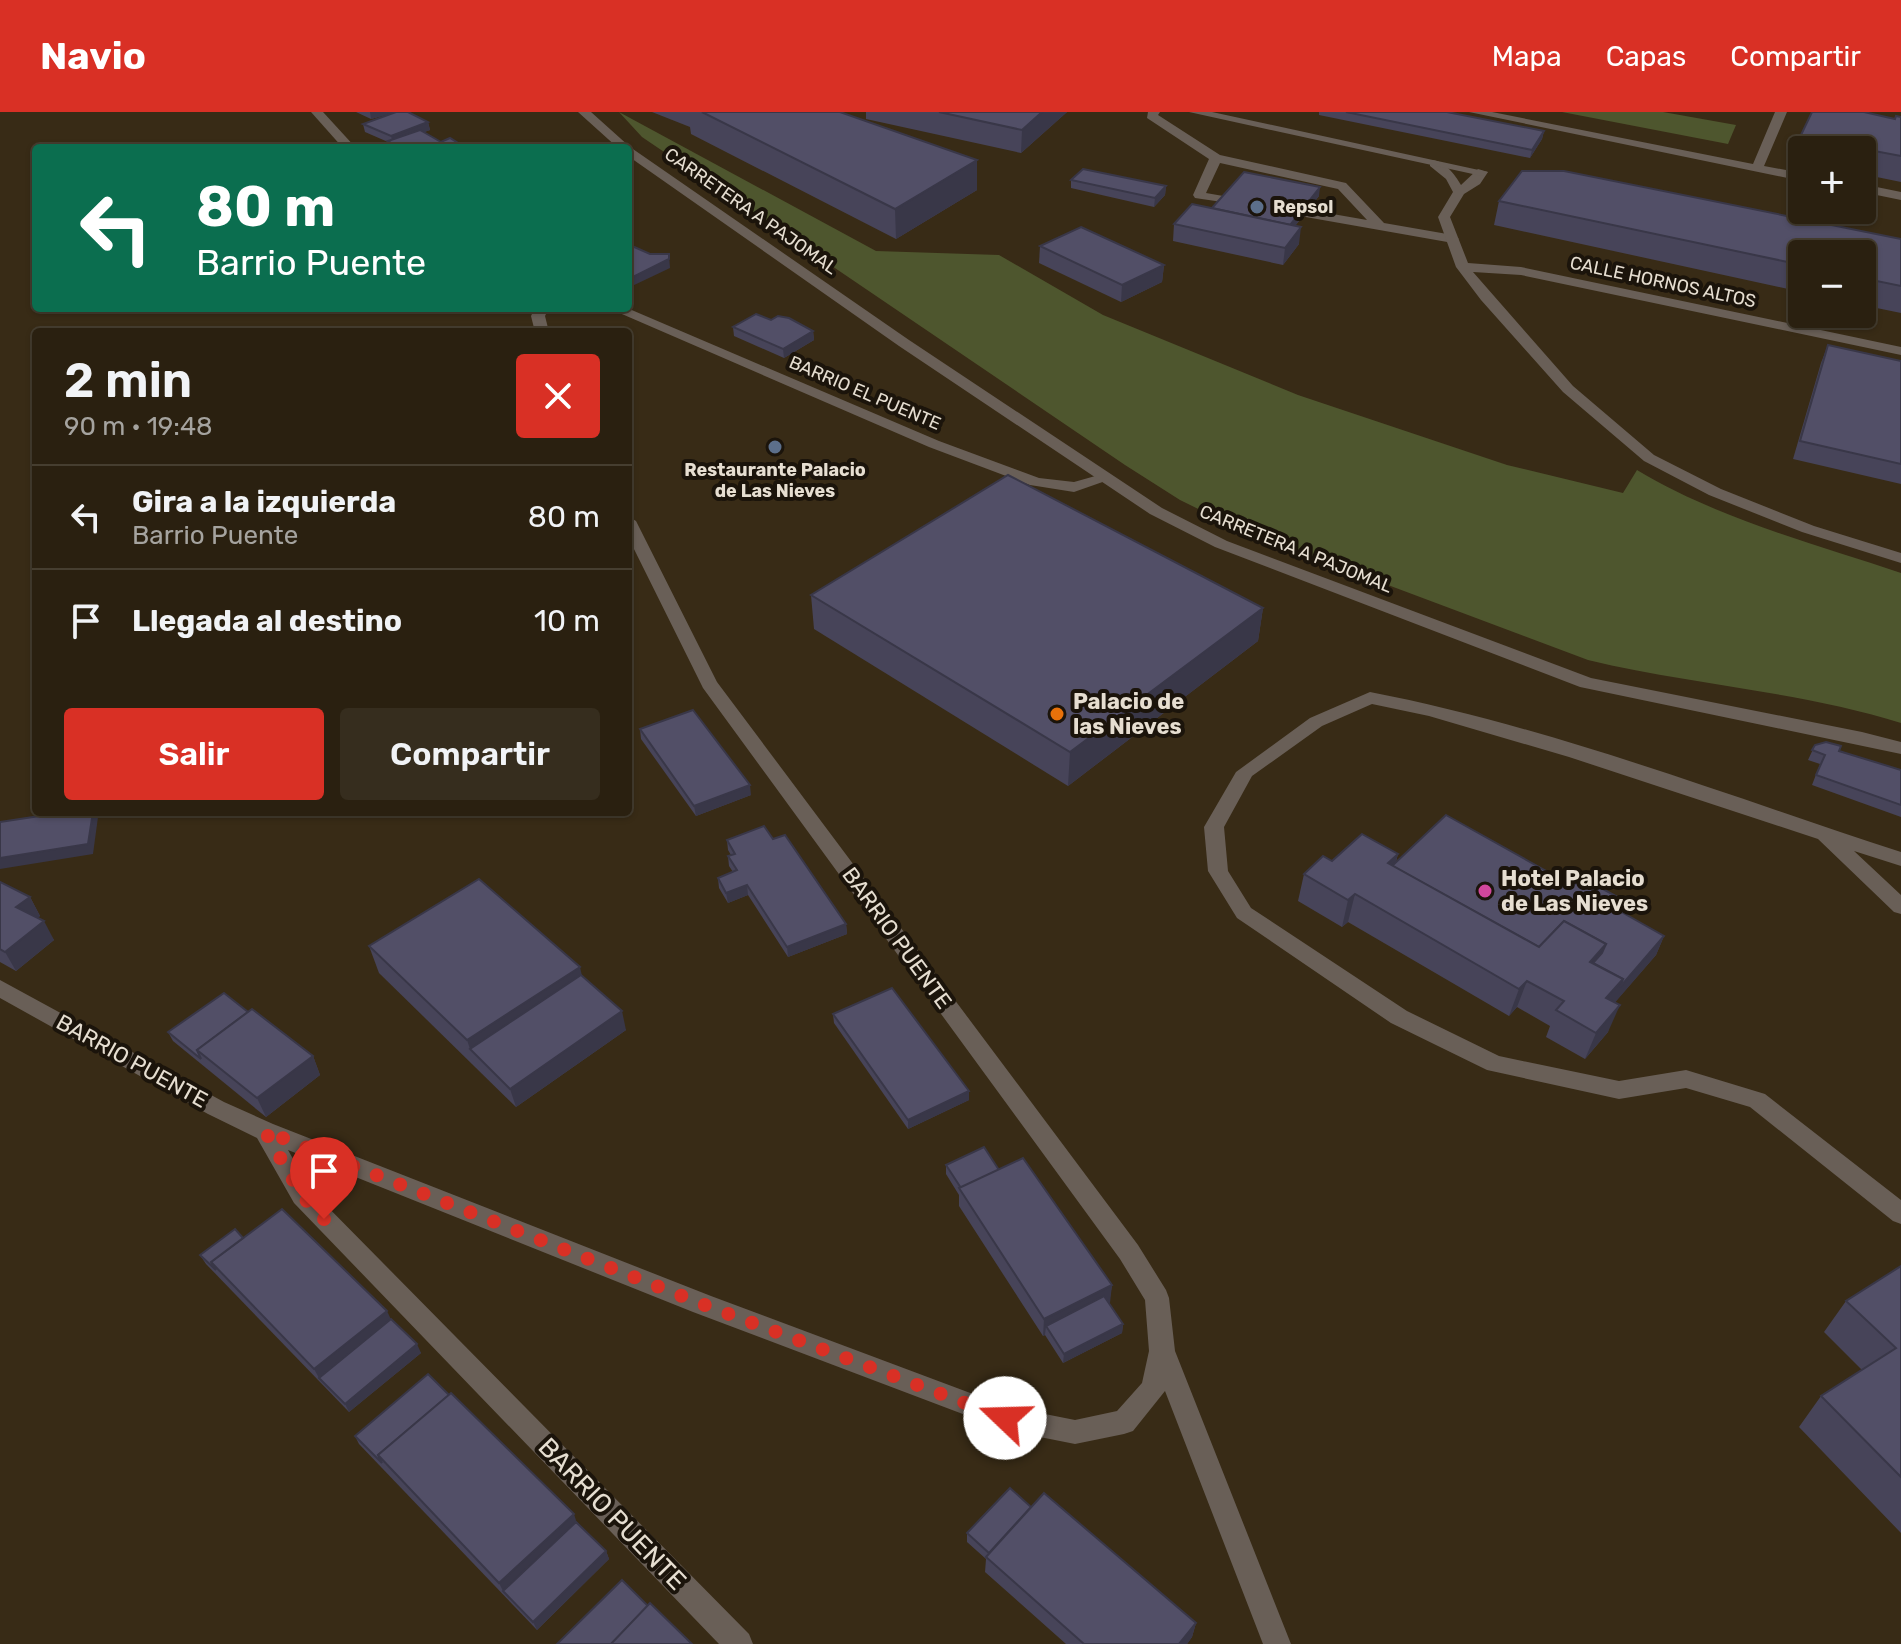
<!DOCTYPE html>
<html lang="es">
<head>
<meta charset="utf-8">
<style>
  :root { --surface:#2a2010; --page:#362d1e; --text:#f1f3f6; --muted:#a5a39f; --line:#463e30; --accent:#d93025 }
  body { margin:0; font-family:Rubik,sans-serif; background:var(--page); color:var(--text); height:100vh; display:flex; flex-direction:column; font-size:30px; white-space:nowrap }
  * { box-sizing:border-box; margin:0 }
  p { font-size:26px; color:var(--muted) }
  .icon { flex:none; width:44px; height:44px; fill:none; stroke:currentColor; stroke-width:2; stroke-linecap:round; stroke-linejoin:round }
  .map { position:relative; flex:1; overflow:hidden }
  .side { position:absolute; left:32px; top:216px; width:600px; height:488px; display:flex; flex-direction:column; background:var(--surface); border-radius:8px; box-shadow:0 2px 6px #0004,0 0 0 2px var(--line) }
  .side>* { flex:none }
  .guide { position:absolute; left:32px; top:32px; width:600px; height:168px; border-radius:8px; box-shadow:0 2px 6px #0004,0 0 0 2px var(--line); background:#0b6e4f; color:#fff; overflow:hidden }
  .fabs { position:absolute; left:1788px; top:24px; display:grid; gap:16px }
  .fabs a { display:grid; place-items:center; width:88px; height:88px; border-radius:8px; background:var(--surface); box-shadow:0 2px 6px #0004,0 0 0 2px var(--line); font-size:40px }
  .pin { position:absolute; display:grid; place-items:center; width:68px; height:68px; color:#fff; margin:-82px -34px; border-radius:50% 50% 50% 0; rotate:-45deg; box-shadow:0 0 8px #0007 }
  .pin .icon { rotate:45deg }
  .me { position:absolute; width:88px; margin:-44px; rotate:291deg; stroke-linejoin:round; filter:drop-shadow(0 0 6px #0008) }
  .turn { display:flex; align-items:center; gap:28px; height:168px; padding:0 32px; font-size:36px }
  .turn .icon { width:104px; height:104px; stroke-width:2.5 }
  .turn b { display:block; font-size:56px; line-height:68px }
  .round { display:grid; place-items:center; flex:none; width:84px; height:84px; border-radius:8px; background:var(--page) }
  .summary { display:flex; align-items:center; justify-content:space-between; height:136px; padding:0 32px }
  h1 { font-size:48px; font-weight:600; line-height:60px }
  .primary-button { display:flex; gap:16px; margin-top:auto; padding:16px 32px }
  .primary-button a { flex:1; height:92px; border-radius:8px; background:var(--accent); color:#fff; font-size:32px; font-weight:600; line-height:92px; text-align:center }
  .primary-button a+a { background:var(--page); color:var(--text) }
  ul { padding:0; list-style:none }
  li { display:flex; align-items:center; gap:24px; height:104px; padding:0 32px; border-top:2px solid var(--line) }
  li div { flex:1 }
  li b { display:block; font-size:30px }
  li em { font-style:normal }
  header { display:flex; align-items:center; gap:48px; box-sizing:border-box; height:112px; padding:0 40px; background:var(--accent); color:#fff }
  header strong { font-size:38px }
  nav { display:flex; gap:44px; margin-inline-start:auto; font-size:28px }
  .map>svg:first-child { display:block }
  .green { fill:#4e562e }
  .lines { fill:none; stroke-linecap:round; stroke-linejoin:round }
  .service { fill:#695f57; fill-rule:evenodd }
  .minor { fill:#695f57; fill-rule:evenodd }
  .tertiary { fill:#695f57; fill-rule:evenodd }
  .wall { fill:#474459 }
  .shaded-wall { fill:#393748 }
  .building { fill:#524f67; stroke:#393748; stroke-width:2 }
  .route { stroke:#d93025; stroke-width:14; stroke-dasharray:0 25.2 }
  .service-dot { fill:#5c6f8a; stroke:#1b140b; stroke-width:3 }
  .food-dot { fill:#e8710a; stroke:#1b140b; stroke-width:3 }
  .hotel-dot { fill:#d1479c; stroke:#1b140b; stroke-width:3 }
  .labels { text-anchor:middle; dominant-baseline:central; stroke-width:8; stroke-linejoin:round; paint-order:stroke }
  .far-poi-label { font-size:18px; font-weight:bold; fill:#e6ded1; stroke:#1b140b; text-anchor:start }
  .far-street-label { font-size:18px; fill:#e6ded1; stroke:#1b140b }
  .poi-label { font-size:22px; font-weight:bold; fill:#e6ded1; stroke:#1b140b; text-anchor:start }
  .street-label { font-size:22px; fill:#e6ded1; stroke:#1b140b }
  .near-street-label { font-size:26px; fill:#e6ded1; stroke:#1b140b }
</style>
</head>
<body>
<header>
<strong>Navio</strong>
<nav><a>Mapa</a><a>Capas</a><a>Compartir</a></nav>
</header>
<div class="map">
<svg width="1901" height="1532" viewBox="0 0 1901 1532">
  <rect width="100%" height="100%" fill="#382b16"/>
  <g class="green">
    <path d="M619 0 876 139 999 143 1103 203 1298 283 1507 353 1623 381 1637 358C1719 407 1811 431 1901 461V611C1800 579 1691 573 1588 548L1239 417 1180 388 1125 353 642 25Z"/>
    <polygon points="1562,0 1663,0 1736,13 1728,32"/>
  </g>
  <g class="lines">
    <g class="service">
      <polygon points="1148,0 1160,0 1158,3 1220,43 1346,71 1384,111 1453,123 1459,127 1453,131 1300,104 1300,98 1304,97 1367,108 1338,77 1220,51 1206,81 1229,85 1229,91 1195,86 1193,83 1209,47 1147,6"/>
      <path d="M1370 580C1551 615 1726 683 1901 740V754L1854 739 1901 783V802L1894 800 1818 727 1569 645 1429 604 1372 592 1322 614 1252 664 1224 715 1228 759 1251 796 1407 899 1499 944 1619 969 1686 958 1765 982 1901 1088V1112L1893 1109 1750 995 1686 976 1619 987 1487 958 1391 911 1237 806 1208 759 1204 715 1236 660 1310 606Z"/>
    </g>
    <g class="minor">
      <polygon points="311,0 323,0 356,36 343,36"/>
      <polygon points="1469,0 1492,0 1753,52 1775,0 1787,0 1764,54 1802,61 1802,69"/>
      <path d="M1430 48C1443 47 1455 62 1461 73L1478 57 1488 60 1480 72 1464 82 1450 105 1468 151 1521 155 1901 235V243L1521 163 1473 160 1573 274 1654 343 1721 377 1814 414 1901 441V451L1802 420 1709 383 1644 349 1563 280 1481 188 1456 155 1438 105 1453 80 1446 67 1430 54Z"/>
      <polygon points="1862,72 1901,80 1901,88 1862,80"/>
      <polygon points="535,196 549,196 545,204 549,220 535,220 531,204"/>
      <polygon points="608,196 627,196 939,329 1039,366 1074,370 1106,361 1114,366 1074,380 1030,373 929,335"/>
      <polygon points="628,404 636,409 717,570 1138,1133 1166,1178 1169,1186 1175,1239 1291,1532 1263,1532 1165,1279 1133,1319 1124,1322 1075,1332 1005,1318 693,1200 288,1038 310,1077 749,1522 753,1532 719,1532 294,1091 257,1026 208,1002 0,886 0,868 224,990 273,1012 711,1184 1005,1294 1075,1308 1117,1299 1142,1271 1149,1239 1145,1188 1120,1147 703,576 628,425"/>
    </g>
    <g class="tertiary">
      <polygon points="578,0 591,0 630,35 909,228 1162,396 1227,429 1591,566 1862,620 1901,630 1901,642 1580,575 1215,435 1150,402 899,234 628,44 628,36 618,36"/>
      <polygon points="1189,0 1212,0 1488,60 1482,64"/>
    </g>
  </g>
  <g class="wall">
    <polygon points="356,0 396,0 371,7"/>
    <polygon points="652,0 840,0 977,78 896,127 691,22 690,15"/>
    <polygon points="866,0 1067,0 1021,41 866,7"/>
    <polygon points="1319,0 1447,0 1544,19 1542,27 1530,46 1319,3"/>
    <polygon points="1901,5 1901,70 1862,62 1862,38 1802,38 1802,50 1792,48 1800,25"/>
    <polygon points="428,10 430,18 424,20 441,30 466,36 390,36 388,30 365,20 363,12"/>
    <polygon points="1071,68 1166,74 1165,83 1154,95 1071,76"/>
    <polygon points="1319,84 1295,114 1299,132 1283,153 1173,129 1174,112 1212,96"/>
    <polygon points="1499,89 1901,127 1901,201 1862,193 1862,142 1802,142 1802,180 1494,113"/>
    <polygon points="1040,134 1164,153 1162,170 1121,190 1039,151"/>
    <polygon points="771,208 813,219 814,228 784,246 734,224 733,215"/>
    <polygon points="1828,233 1901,249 1901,372 1793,347 1821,251"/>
    <polygon points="811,483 1263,496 1258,529 1068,674 814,517"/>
    <polygon points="640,617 751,683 696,704 641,627"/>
    <polygon points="1815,633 1901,658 1901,705 1812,673 1820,652 1808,648"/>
    <polygon points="773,727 846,812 847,822 788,845 748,783 728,791 719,776 718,766 733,760 729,754 728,744 731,743 728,738 727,728"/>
    <polygon points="1398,742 1396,750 1573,774 1625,789 1621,800 1664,824 1656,843 1615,890 1608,920 1585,947 1546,925 1550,914 1517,895 1509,904 1348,810 1342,815 1298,789 1304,762 1332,749"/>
    <polygon points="0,770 30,785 40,804 37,806 54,828 16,859 0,850"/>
    <polygon points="369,834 581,863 626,918 516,995 379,861"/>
    <polygon points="248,900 313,944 320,963 266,1005 173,929 168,920"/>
    <polygon points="833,902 969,988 908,1017 834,911"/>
    <polygon points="946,1053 999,1058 1112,1173 1109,1191 1123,1212 1122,1221 1063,1251 1045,1223 1043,1224 959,1094 959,1083 946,1062"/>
    <polygon points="243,1126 391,1207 421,1241 349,1300 206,1152 200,1143"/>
    <polygon points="1901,1154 1901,1421 1799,1315 1821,1284 1862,1258 1824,1220 1846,1189"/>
    <polygon points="355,1324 577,1410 606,1439 609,1447 537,1518 359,1332"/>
    <polygon points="1031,1395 1196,1511 1192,1525 1187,1532 1066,1532 985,1460 986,1447 967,1430 967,1421"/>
  </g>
  <g class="shaded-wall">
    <polygon points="370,0 396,0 371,7"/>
    <polygon points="1042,0 1067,0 1021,41 1022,18"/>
    <polygon points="428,10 430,18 393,32 391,24"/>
    <polygon points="1544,19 1542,27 1530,46 1532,38"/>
    <polygon points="977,48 977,78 896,127 895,97"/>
    <polygon points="1166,74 1165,83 1154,95 1155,86"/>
    <polygon points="1320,75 1319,84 1283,129 1284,120"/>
    <polygon points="1301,115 1299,132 1283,153 1285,136"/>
    <polygon points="669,142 670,156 630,175 629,167"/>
    <polygon points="1164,153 1162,170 1121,190 1122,173"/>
    <polygon points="813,219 814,228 784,246 783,237"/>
    <polygon points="1263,496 1258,529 1068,674 1070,640"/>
    <polygon points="750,673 751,683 696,704 694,694"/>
    <polygon points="93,700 95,700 98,705 93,742 0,757 0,746"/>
    <polygon points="1398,742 1392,763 1388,751"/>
    <polygon points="747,773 748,783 728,791 726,781"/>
    <polygon points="1355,782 1348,810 1342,815 1348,788"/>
    <polygon points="30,785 40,804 27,814 16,795"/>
    <polygon points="44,809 54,828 16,859 5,840"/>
    <polygon points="846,812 847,822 788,845 787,835"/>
    <polygon points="1664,824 1656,843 1612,894 1606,886"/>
    <polygon points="1606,832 1595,860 1590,850"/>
    <polygon points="580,855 586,882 470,937 467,928"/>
    <polygon points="1527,869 1517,895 1509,904 1519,877"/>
    <polygon points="1620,893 1608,920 1585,947 1596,921"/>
    <polygon points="622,899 626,918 516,995 510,977"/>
    <polygon points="313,944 320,963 266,1005 257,986"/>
    <polygon points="969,979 969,988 908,1017 908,1008"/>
    <polygon points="1112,1173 1110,1191 1050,1221 1046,1214 1045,1223 1043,1224 1044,1207"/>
    <polygon points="387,1199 395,1216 319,1266 314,1257"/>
    <polygon points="1123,1212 1122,1221 1063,1251 1064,1242"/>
    <polygon points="417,1232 421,1241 349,1300 345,1292"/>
    <polygon points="574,1402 579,1418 503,1479 499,1471"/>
    <polygon points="606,1439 609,1447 537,1518 533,1510"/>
    <polygon points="1196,1511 1192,1525 1187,1532 1179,1532"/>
  </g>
  <g class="building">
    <polygon points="396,0 408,0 428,10 391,24 363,12"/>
    <polygon points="702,0 840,0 977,48 895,97"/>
    <polygon points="939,0 1042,0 1022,18"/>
    <polygon points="1346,0 1447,0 1544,19 1532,38"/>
    <polygon points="1812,0 1864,0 1895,7 1896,4 1901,5 1901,44 1800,25"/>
    <polygon points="420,18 441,30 450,26 466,36 400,36 388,29"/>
    <polygon points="1083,57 1166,74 1155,86 1071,68"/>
    <polygon points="1522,59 1564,59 1901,127 1901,174 1862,166 1862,142 1802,142 1802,153 1499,89"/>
    <polygon points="1244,60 1320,75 1290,113 1212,96"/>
    <polygon points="1192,92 1301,115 1285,136 1174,112"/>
    <polygon points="1081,115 1164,153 1122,173 1040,134"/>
    <polygon points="632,134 650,142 669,142 669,147 629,167 628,136"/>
    <polygon points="756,202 771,208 778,204 789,206 813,219 783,237 733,215"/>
    <polygon points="1828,233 1901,249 1901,352 1800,329"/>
    <polygon points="1008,363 1263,496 1070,640 811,483"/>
    <polygon points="693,598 750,673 694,694 640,617"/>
    <polygon points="1826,630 1841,634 1839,639 1901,658 1901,693 1816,663 1825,643 1812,638 1815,633"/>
    <polygon points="66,700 93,700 88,732 0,746 0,710"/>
    <polygon points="1446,703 1573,774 1581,765 1625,789 1618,798 1664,824 1620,875 1623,867 1593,851 1602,841 1606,832 1564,809 1539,835 1392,754"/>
    <polygon points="764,714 773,727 785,723 846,812 787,835 747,773 726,781 718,766 737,758 728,744 735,742 727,728"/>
    <polygon points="1362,722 1398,742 1388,751 1539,835 1564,809 1606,832 1590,850 1623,867 1606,886 1620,893 1596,921 1556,898 1564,889 1527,869 1519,877 1355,782 1348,788 1304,762 1323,744 1332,749"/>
    <polygon points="479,767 580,855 467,928 369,834"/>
    <polygon points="0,770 30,785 16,795 44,809 5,840 0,837"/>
    <polygon points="581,863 622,899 510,977 470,937"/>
    <polygon points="892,876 969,979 908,1008 833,902"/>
    <polygon points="224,881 248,900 197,938 201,947 168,920"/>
    <polygon points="252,897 313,944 257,986 197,938"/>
    <polygon points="984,1035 999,1058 961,1076 946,1053"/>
    <polygon points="1023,1046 1112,1173 1044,1207 959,1076"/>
    <polygon points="282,1097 387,1199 314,1257 211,1150"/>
    <polygon points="235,1117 243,1126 211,1150 216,1158 200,1143"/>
    <polygon points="1901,1154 1901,1365 1821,1284 1896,1236 1846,1189"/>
    <polygon points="1104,1184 1123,1212 1064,1242 1046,1214"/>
    <polygon points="391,1207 417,1232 345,1292 319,1266"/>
    <polygon points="428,1262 449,1283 378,1343 382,1351 355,1324"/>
    <polygon points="451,1281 574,1402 499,1471 378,1343"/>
    <polygon points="1010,1376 1031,1395 989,1441 967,1421"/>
    <polygon points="1044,1381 1196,1511 1179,1532 1084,1532 986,1445"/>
    <polygon points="576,1410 606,1439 533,1510 503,1479"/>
    <polygon points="622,1468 648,1494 611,1532 557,1532"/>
    <polygon points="650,1491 692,1532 611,1532"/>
  </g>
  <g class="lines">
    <polyline class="route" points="324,1107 302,1084 265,1019 702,1192 1005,1306"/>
  </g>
  <g class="service-dot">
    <circle cx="1257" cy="95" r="8"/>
    <circle cx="775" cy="335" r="8"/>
  </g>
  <circle class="food-dot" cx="1057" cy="602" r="8"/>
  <circle class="hotel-dot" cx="1485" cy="779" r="8"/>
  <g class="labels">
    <g class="far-poi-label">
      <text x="1273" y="95">Repsol</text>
      <text x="775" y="358" text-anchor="middle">Restaurante Palacio<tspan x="775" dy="21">de Las Nieves</tspan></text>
    </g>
    <g class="far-street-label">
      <text transform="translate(751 99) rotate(35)">CARRETERA A PAJOMAL</text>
      <text transform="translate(1663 170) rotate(12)">CALLE HORNOS ALTOS</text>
      <text transform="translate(865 281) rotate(23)">BARRIO EL PUENTE</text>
      <text transform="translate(1296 437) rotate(22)">CARRETERA A PAJOMAL</text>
    </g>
    <g class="poi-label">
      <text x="1073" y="589">Palacio de<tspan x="1073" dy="25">las Nieves</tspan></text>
      <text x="1501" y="766">Hotel Palacio<tspan x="1501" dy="25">de Las Nieves</tspan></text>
    </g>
    <g class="street-label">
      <text transform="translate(897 826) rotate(54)">BARRIO PUENTE</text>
      <text transform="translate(132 949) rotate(29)">BARRIO PUENTE</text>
    </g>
    <g class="near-street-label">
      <text transform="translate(612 1402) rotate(46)">BARRIO PUENTE</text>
    </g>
  </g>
</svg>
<div class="fabs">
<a>+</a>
<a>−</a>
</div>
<div class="pin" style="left:324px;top:1107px;background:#d93025"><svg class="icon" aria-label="arrive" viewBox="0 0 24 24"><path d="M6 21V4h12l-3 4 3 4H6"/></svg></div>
<svg class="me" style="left:1005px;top:1306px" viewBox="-20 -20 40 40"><circle r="19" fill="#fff"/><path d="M0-13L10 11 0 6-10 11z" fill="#d93025"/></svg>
<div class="guide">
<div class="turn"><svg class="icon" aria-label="left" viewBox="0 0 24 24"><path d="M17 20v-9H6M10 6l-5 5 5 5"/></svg><div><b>80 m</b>Barrio Puente</div></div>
</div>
<section class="side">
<div class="summary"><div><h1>2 min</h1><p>90 m · 19:48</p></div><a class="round" style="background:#d93025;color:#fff"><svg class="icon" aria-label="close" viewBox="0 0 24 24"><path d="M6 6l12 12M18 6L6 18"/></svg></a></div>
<ul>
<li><svg class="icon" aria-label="left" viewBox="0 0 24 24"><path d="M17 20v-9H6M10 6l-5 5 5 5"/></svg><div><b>Gira a la izquierda</b><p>Barrio Puente</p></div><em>80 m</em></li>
<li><svg class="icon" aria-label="arrive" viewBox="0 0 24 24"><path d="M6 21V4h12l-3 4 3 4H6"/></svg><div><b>Llegada al destino</b></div><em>10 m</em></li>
</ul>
<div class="primary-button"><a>Salir</a><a>Compartir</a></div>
</section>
</div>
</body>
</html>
